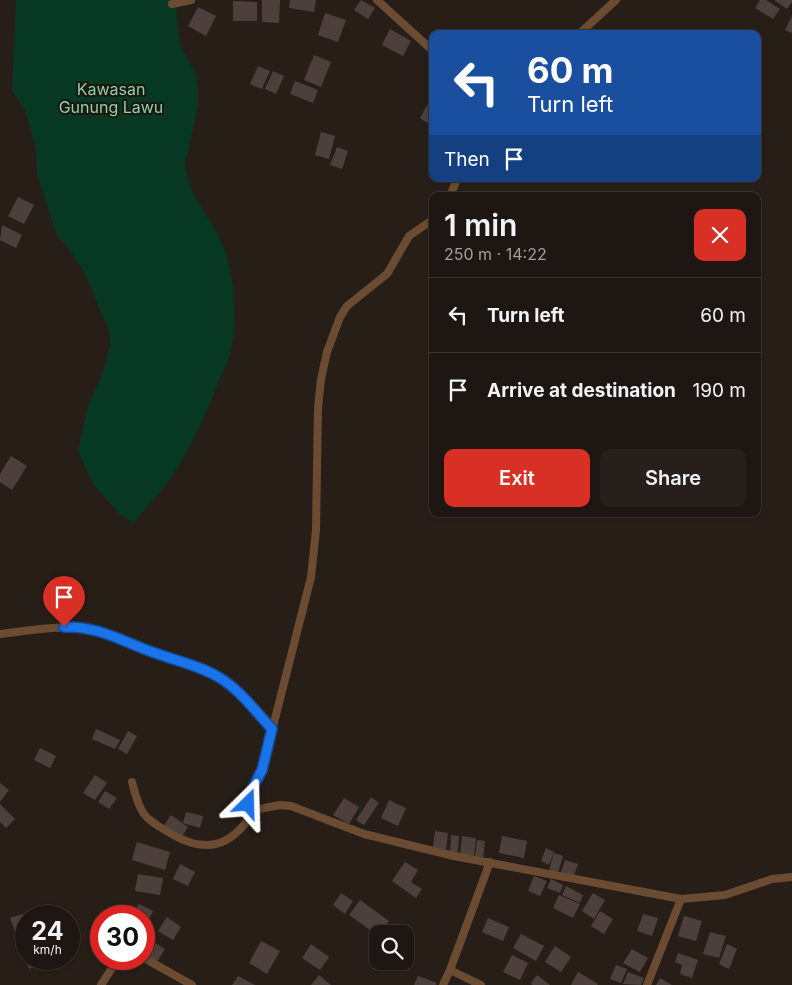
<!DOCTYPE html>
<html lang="en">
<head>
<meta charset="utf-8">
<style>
  :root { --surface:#1e1612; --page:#261f1b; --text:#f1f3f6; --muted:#a19f9f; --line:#3c3532; --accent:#d93025 }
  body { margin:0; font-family:Inter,sans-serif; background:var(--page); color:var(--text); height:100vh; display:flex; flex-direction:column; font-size:19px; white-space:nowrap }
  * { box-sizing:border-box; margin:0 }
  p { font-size:16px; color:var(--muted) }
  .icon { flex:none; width:28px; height:28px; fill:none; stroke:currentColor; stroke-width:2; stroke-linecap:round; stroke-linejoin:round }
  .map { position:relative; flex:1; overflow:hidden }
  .drawer { position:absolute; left:429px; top:192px; width:332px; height:325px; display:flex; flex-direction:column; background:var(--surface); border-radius:10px; box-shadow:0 1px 4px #0004,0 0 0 1px var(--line) }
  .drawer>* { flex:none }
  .hud { position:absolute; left:429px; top:30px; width:332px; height:152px; border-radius:10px; box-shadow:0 1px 4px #0004,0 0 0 1px var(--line); background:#1a4fa0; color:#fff; overflow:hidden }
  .controls { position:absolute; left:369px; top:925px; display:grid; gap:10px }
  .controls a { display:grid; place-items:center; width:45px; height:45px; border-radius:10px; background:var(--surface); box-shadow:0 1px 4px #0004,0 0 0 1px var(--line); font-size:25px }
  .speed { position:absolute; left:15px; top:905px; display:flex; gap:10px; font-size:25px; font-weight:700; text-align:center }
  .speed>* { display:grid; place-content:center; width:65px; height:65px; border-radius:50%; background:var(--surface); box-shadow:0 1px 4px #0004,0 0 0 1px var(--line); line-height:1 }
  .speed small { font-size:12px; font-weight:400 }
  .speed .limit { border:8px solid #d22; background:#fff; color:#111 }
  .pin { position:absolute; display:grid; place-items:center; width:42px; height:42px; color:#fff; margin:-51px -21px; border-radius:50% 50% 50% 0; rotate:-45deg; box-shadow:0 0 5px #0007 }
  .pin .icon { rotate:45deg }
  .me { position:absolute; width:55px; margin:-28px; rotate:22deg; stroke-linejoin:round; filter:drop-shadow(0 0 4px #0008) }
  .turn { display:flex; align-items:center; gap:18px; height:105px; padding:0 15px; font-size:22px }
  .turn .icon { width:65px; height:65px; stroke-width:2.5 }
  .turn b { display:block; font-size:35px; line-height:42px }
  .then { display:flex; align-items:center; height:48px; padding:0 15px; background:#0003; gap:10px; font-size:19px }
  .round { display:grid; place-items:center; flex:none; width:52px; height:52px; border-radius:10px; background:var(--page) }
  .headline { display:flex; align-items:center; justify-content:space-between; height:85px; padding:0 15px }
  h1 { font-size:30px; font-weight:600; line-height:38px }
  .button { display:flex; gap:10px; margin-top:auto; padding:10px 15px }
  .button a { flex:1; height:58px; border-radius:10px; background:var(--accent); color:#fff; font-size:20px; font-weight:600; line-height:58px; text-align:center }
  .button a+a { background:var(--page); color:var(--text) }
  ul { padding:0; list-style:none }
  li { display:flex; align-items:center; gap:15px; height:75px; padding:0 15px; border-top:1px solid var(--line) }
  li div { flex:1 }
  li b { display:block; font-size:19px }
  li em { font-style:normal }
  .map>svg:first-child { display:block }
  .green { fill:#063823 }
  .building { fill:#4d403c }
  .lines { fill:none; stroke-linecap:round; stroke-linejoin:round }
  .street { stroke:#6b4c32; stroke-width:8 }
  .route-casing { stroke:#114b97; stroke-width:12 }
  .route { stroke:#1a73e8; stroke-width:9 }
  .labels { text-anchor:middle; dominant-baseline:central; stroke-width:4; stroke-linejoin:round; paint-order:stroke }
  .park-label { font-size:16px; fill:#88d4ab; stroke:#1e150f }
</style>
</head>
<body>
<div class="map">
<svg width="792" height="985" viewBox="0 0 792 985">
  <rect width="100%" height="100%" fill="#281e18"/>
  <path class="green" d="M16 0H175L180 45 196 74 198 90V107L185 163C187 197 213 218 224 248 235 279 237 314 232 346 230 358 224 369 219 381 206 414 192 447 172 476 161 493 146 508 133 523L120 514 93 484 78 452 88 405 101 377 110 347 109 331 84 272 67 246 57 236 37 174 36 149 25 110 12 91Z"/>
  <g class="building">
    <polygon points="262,0 280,0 279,23 262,22"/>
    <polygon points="290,0 316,0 314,12 289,8"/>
    <polygon points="361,0 375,8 368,19 354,10"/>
    <polygon points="760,0 766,0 780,9 773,19 755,8"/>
    <polygon points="774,0 792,0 792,2 787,9"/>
    <polygon points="233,1 257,2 257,21 233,21"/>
    <polygon points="198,7 216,16 206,36 188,26"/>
    <polygon points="325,13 346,20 338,42 318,35"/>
    <polygon points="792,16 792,33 785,30"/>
    <polygon points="390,29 411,41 403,56 382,45"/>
    <polygon points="314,55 331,62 321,87 304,80"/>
    <polygon points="258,66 270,71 262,89 250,84"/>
    <polygon points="273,71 284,76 276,94 265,89"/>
    <polygon points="295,81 318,90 313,103 290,94"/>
    <polygon points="429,102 432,104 432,126 420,118"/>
    <polygon points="321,132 335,136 329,159 315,155"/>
    <polygon points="337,147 348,151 342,169 330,165"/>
    <polygon points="18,197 34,205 24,224 8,216"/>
    <polygon points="2,225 22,235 16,248 0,240"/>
    <polygon points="11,456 27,466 12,490 0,482 0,474"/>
    <polygon points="96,729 120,740 115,749 92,739"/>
    <polygon points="128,731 137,736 127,754 118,749"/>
    <polygon points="40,748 56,756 50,768 34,760"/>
    <polygon points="95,775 107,783 95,800 83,793"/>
    <polygon points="0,783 9,790 0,802"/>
    <polygon points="105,791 117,798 109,809 98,802"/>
    <polygon points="371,797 379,803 364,825 356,820"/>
    <polygon points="344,798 359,807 349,824 333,815"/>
    <polygon points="389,800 406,808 398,826 381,818"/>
    <polygon points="0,804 15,819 6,828 0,822"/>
    <polygon points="186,812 203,816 200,828 183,823"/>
    <polygon points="171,815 188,827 181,838 163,827"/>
    <polygon points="435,831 448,833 446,850 433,847"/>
    <polygon points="451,835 459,836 458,852 450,852"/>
    <polygon points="462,836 476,838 474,856 460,854"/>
    <polygon points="502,836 527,841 524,858 499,853"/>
    <polygon points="477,840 485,841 483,858 475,856"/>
    <polygon points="137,842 170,852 165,870 132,860"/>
    <polygon points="546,848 554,852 549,865 541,861"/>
    <polygon points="554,853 563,856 558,873 549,870"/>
    <polygon points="565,860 578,864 574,876 561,872"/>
    <polygon points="405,862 418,870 411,882 422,889 416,898 392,881"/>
    <polygon points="180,864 195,872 188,886 173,879"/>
    <polygon points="138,874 163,878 160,895 135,891"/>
    <polygon points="534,876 547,881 540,896 528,891"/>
    <polygon points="551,879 563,885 560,893 547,888"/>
    <polygon points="566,886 583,895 580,903 562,895"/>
    <polygon points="341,893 353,901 345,914 333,905"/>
    <polygon points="593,893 605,900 594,919 582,911"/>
    <polygon points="559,895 580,904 573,918 553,908"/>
    <polygon points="360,900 389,921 380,934 376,934 349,915"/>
    <polygon points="139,904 153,911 144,929 144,916 132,916"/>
    <polygon points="600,911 613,919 604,934 591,926"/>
    <polygon points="23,914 26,923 26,959 39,959 41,964 29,969 10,918"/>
    <polygon points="643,914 658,918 652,936 637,931"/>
    <polygon points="684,916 702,921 696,941 678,936"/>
    <polygon points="167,917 181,927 173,940 158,931"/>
    <polygon points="488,918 509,927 503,941 482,932"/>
    <polygon points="710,932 726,936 719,958 703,954"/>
    <polygon points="521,934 544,946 536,961 513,948"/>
    <polygon points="144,936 165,949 157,962 144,954"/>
    <polygon points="261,941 280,951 267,974 249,963"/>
    <polygon points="311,944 329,957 320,970 302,958"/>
    <polygon points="727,944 737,949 729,969 719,964"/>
    <polygon points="555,946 571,957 561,972 545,962"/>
    <polygon points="632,949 648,958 640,972 623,963"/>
    <polygon points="678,953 698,960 692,978 680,974 682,965 675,962"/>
    <polygon points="512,955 528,963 520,980 503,972"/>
    <polygon points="616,965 627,969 621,983 610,979"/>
    <polygon points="578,972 598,984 597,985 571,985"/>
    <polygon points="628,972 644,978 641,985 623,984"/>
    <polygon points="319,975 331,985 311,985"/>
    <polygon points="537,975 550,985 532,985 531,983"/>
    <polygon points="238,976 255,985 232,985"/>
    <polygon points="418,976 437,983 436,985 414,985"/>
    <polygon points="660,978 672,985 656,985"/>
  </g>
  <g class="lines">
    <g class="street">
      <polyline points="377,0 432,50"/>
      <polyline points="172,4 191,0"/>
      <polyline points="579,34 616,0"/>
      <polyline points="450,196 457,179"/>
      <polyline points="432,220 409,236 387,274 347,306 340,317 327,352 321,379 318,408 316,530 311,577 262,770 250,793 248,804 254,810 280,805 291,806 364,834 454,856 681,899 725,895 772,879 792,877"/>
      <path d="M0 634C33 630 66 624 99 630L221 678 233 687 272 729"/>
      <path d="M132 782C135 793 137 804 144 814 149 821 158 826 165 830 203 855 232 849 254 810"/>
      <polyline points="144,958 192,985"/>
      <polyline points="450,970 481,985"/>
      <polyline points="101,985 118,959"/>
      <polyline points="443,985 450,970 490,862"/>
      <polyline points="647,985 681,899"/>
    </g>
  </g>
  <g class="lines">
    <defs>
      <path id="route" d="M64 627C100 626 123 642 155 653 177 661 201 666 220 678 240 690 256 712 272 729L262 770 250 793 248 804"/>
    </defs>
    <use href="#route" class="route-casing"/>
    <use href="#route" class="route"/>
  </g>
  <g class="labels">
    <g class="park-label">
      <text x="111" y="89">Kawasan<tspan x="111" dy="18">Gunung Lawu</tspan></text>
    </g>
  </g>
</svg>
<div class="controls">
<a><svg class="icon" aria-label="search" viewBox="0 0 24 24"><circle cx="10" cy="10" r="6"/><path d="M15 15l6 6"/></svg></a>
</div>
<div class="speed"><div>24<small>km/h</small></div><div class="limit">30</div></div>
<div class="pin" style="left:64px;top:627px;background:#d93025"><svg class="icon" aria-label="arrive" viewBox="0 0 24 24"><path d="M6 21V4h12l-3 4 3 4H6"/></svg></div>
<svg class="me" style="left:248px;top:804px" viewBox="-20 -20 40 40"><path d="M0-17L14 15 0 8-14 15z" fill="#1a73e8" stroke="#fff" stroke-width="4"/></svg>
<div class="hud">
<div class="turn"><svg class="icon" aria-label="left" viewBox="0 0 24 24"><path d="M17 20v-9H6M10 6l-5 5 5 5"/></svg><div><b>60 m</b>Turn left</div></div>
<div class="then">Then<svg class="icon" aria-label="arrive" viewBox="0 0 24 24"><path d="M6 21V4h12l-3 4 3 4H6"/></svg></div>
</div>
<section class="drawer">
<div class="headline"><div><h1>1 min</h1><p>250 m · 14:22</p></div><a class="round" style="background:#d93025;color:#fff"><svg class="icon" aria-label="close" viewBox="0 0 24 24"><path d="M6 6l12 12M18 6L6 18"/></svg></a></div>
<ul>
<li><svg class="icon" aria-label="left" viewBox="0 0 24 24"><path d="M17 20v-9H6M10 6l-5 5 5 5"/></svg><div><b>Turn left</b></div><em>60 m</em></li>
<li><svg class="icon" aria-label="arrive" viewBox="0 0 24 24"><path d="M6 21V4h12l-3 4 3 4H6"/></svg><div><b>Arrive at destination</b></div><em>190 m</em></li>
</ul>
<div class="button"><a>Exit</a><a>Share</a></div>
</section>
</div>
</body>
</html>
